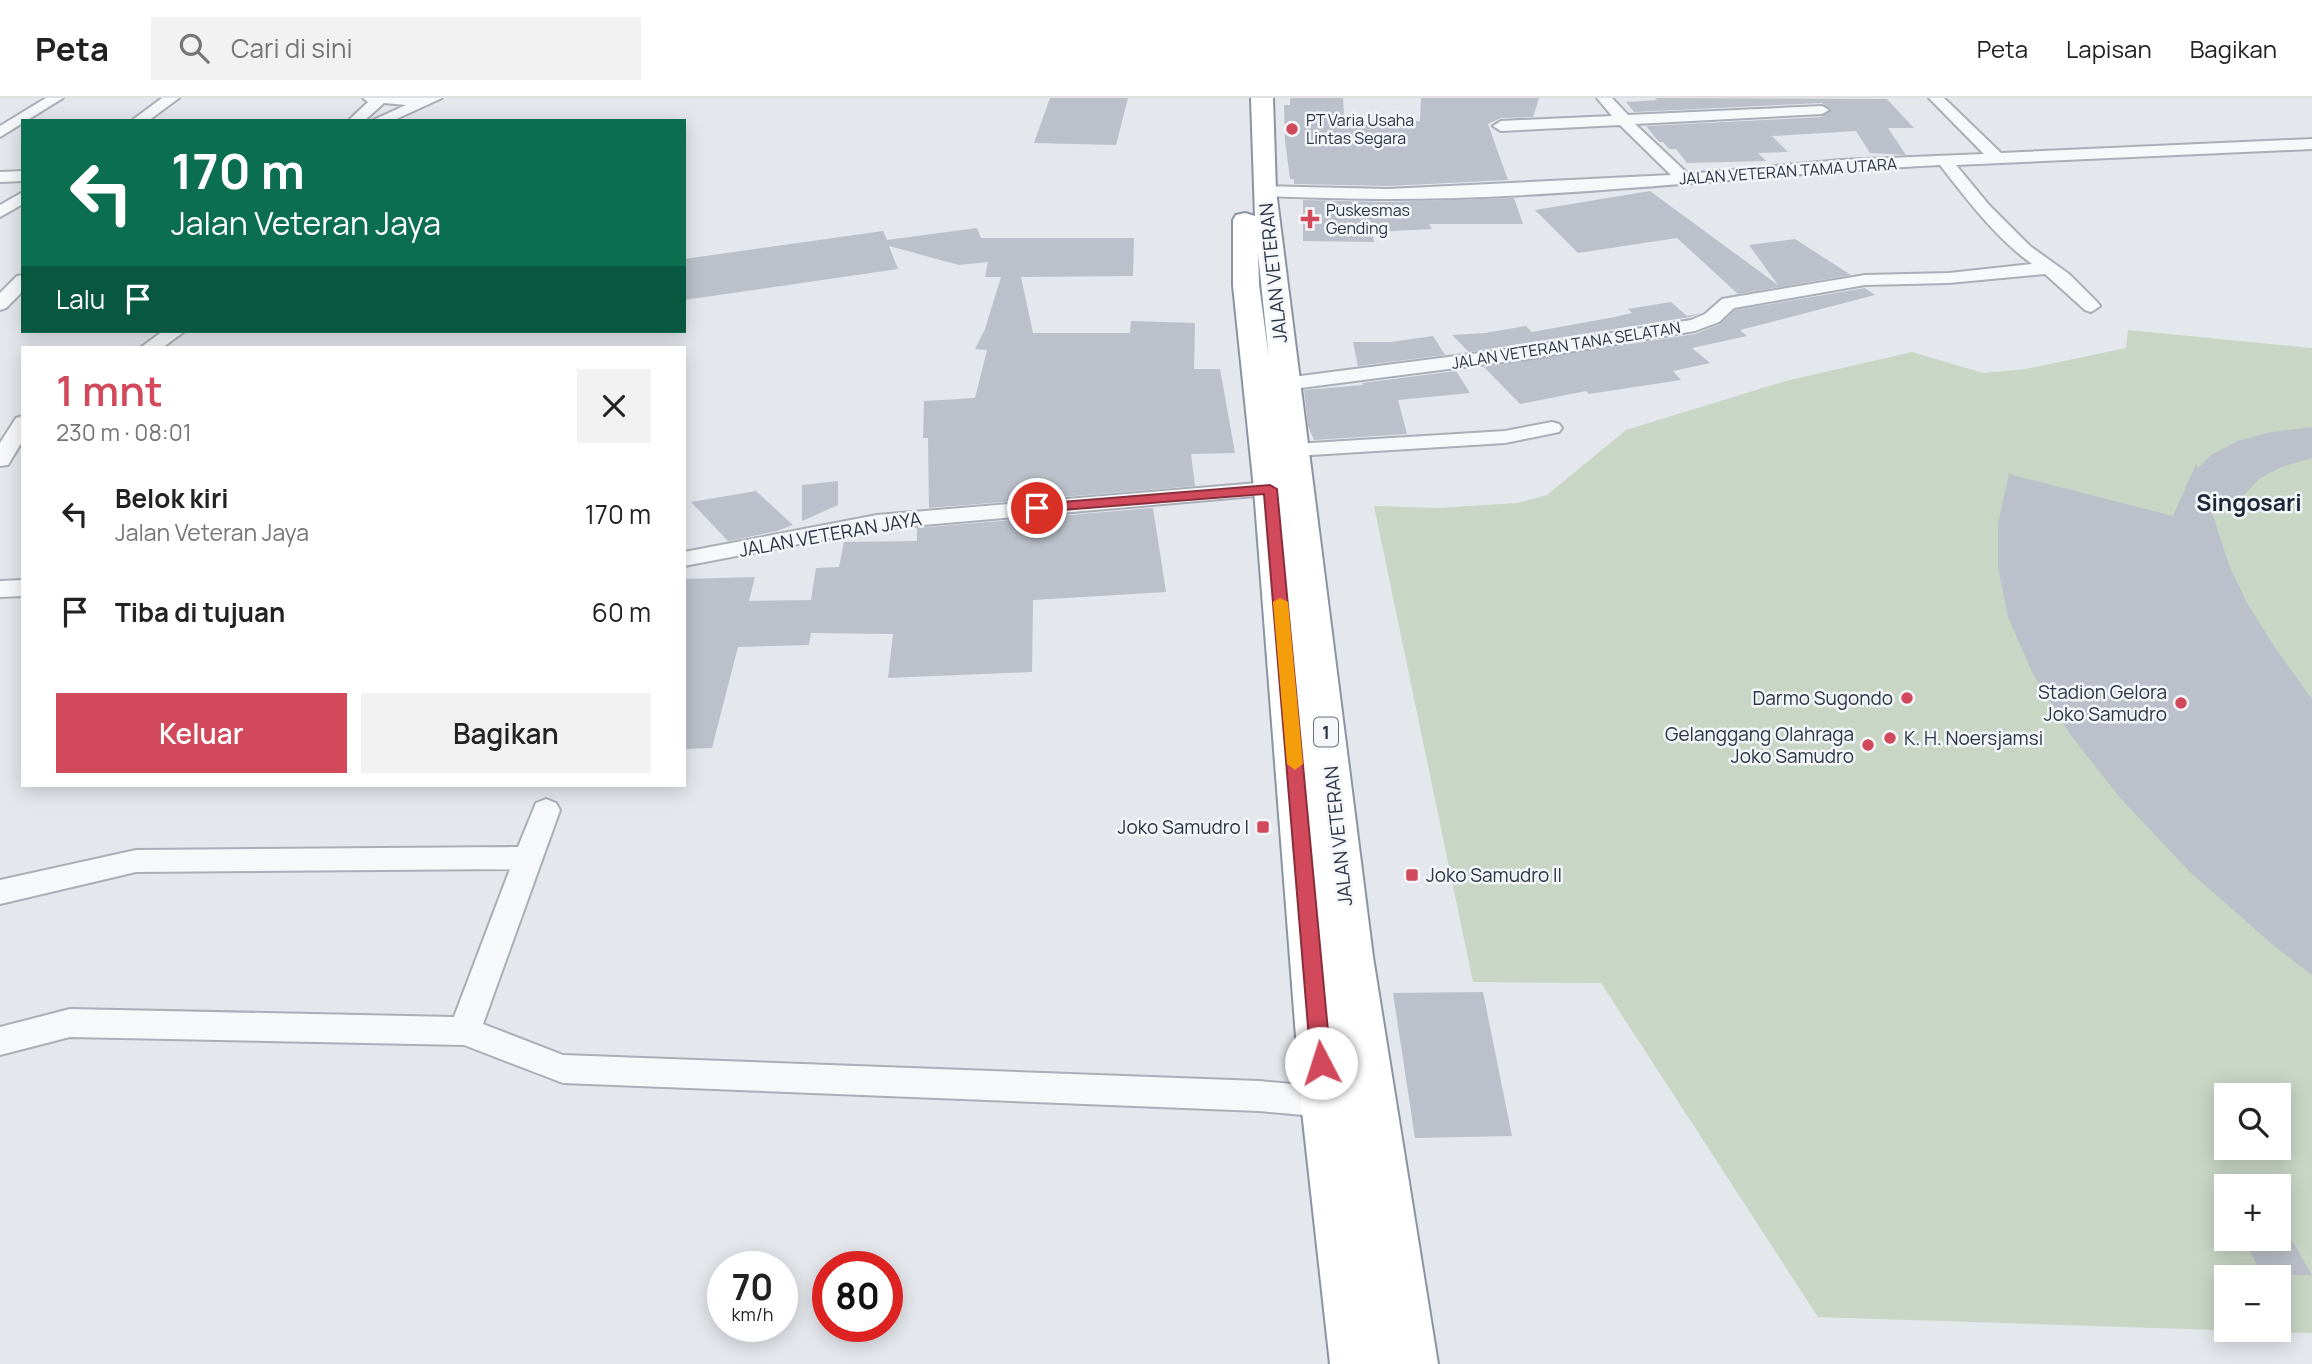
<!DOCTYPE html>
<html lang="id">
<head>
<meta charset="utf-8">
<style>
  :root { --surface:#fff; --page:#f2f2f2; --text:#222; --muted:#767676; --line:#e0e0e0; --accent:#d1495b }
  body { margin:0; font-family:Manrope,sans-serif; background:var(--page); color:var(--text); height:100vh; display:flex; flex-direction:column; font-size:26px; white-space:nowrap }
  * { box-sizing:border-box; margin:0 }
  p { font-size:23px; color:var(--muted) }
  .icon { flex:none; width:38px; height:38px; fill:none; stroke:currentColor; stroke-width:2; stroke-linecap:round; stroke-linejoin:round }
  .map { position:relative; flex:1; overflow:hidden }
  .panel { position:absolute; left:21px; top:248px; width:665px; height:441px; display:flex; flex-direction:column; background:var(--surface); border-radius:0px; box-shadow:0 4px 18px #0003 }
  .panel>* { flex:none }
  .banner { position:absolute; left:21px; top:21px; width:665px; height:214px; border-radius:0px; box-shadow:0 4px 18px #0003; background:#0b6e4f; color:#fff; overflow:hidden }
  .buttons { position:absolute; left:2214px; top:985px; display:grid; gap:14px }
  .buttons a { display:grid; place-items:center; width:77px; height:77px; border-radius:0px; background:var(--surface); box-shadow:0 4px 18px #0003; font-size:35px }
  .speed { position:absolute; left:707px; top:1153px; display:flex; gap:14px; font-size:35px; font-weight:700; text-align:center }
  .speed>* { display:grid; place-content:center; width:91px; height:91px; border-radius:50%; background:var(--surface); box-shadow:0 4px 18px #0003; line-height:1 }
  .speed small { font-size:18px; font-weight:400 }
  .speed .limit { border:10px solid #d22; background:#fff; color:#111 }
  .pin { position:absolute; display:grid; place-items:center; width:60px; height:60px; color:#fff; margin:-30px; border:4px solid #fff; border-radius:50%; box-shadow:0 2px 7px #0007 }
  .me { position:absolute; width:77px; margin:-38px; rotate:355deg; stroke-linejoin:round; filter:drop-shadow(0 0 5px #0008) }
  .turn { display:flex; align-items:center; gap:24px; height:147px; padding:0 35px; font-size:32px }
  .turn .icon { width:91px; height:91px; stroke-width:2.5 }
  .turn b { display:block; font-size:49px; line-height:60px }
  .then { display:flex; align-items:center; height:66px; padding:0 35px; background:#0003; gap:14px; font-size:26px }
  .round { display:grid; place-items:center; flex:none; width:74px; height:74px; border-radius:0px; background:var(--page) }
  .overview { display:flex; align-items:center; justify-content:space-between; height:119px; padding:0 35px }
  h1 { font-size:42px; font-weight:600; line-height:52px; color:var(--accent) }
  .cta { display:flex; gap:14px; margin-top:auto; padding:14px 35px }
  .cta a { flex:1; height:80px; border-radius:0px; background:var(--accent); color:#fff; font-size:28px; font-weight:600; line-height:80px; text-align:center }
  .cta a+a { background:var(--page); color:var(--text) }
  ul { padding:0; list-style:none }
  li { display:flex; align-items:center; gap:21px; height:98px; padding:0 35px }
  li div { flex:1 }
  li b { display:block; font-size:26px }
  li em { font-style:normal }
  header { display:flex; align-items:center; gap:42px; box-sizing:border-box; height:98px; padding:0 35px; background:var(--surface); border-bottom:2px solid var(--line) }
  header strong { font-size:33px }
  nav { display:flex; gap:38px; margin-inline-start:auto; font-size:24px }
  .search { width:490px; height:63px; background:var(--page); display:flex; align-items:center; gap:18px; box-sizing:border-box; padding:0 24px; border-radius:0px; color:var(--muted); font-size:26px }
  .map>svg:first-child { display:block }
  .green { fill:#c9d6c5; fill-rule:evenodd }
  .building { fill:#bbc0ca }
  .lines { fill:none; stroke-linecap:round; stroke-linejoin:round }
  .minor-casing { stroke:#a9aeb7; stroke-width:4 }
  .trunk-casing { stroke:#8b94a3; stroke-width:4 }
  .minor { fill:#f7f8fa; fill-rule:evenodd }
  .trunk { fill:#fff; fill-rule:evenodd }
  .route { fill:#d1495b; stroke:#882f3b; stroke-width:2 }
  .slow { fill:#f59e0b }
  .poi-dot { fill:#d1495b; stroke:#f4f6f9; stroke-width:2.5 }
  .labels { text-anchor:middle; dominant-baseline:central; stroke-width:5; stroke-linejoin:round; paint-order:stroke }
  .far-poi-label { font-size:16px; fill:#2b3445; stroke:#f4f6f9; text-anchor:start }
  .far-street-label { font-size:16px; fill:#2b3445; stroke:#f4f6f9 }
  .shield { fill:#f4f6f9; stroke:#676e7b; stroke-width:2 }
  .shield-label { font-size:18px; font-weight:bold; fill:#2b3445 }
  .street-label { font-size:19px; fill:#2b3445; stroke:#f4f6f9 }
  .poi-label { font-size:19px; fill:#2b3445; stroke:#f4f6f9; text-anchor:end }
  .quarter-label { font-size:23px; font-weight:bold; fill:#1d2536; stroke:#f4f6f9 }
</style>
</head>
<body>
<header>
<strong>Peta</strong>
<div class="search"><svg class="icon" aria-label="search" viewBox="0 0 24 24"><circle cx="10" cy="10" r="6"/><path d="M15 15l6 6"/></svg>Cari di sini</div>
<nav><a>Peta</a><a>Lapisan</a><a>Bagikan</a></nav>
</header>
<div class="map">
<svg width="2312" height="1266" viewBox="0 0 2312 1266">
  <rect width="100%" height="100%" fill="#e4e7ec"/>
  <path class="green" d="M2128 232 2312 250V1235L1818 1219 1601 885 1473 884 1374 408 1437 410 1518 405 1547 397 1626 332 1786 283 1912 254 1983 275 2026 271 2126 250ZM2226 998H2278V1050H2226ZM2226 1088H2278V1141H2226ZM2226 1180H2278V1232H2226Z"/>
  <g class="building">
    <polygon points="1050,0 1128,0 1116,47 1034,45"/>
    <polygon points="1293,0 1343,0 1344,20 1349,23 1420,23 1421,0 1539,0 1533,19 1501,20 1488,26 1508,82 1388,88 1294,86 1294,81 1290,81 1285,42 1284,7 1290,7 1290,1"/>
    <polygon points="1655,0 1887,1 1914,30 1888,30 1906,57 1870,55 1856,33 1772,38 1788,54 1758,55 1766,63 1687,65 1676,51 1669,51 1663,44 1659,44 1646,28 1822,19 1831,11 1822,5 1634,14 1626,4 1657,2"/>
    <polygon points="1650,93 1778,187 1749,147 1795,141 1851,177 1738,196 1677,140 1578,155 1535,112"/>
    <polygon points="1514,100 1523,126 1429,126 1432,131 1372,134 1374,144 1303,143 1303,102 1387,104"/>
    <polygon points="977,130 981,140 1134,140 1133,178 1021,179 1033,235 1130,235 1131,223 1195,225 1194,271 1220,271 1235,355 1191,356 1195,388 929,410 928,340 923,340 924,303 975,300 987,252 975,251 985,231 1001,179 985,179 988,164 959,167 889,148 898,171 684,202 684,161 883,133 887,142"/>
    <polygon points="1865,190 1875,197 1740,232 1747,238 1692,250 1710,265 1673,273 1681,282 1589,296 1586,293 1520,306 1484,269 1695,236 1720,226 1735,212"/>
    <polygon points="1671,204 1687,218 1700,215 1690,219 1469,254 1452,237 1485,235 1526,228 1532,234 1615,219 1632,215 1628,211"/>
    <polygon points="1433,238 1445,257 1358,268 1353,244 1391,244"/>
    <polygon points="1456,273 1470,295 1398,302 1407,336 1314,342 1308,328 1304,292 1363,287 1362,285"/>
    <polygon points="2312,329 2312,360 2281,369 2259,381 2245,396 2237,414 2209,405 2229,467 2248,507 2276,551 2312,601 2312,877 2274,848 2189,773 2121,701 2069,635 2032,574 2008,519 1998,469 1998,425 2009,376 2173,418 2196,366 2198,370 2211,357 2238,343 2271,334"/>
    <polygon points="838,383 838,407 802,423 802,387"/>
    <polygon points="756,393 793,427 777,433 728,443 691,404"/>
    <polygon points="1153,410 1166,494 1033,502 1032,574 888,580 893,536 811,535 809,547 738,549 712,650 684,651 684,481 755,479 749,503 811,502 816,470 839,469 844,444 917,443 917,430"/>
    <polygon points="1483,894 1512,1038 1415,1040 1393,895"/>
    <polygon points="2243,1141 2291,1141 2312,1177 2263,1177"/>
  </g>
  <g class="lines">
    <defs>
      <g id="minor">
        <polygon points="46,0 63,0 0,39 0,28"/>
        <polygon points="162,0 179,0 148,23 131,23"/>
        <polygon points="363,0 442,0 392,23 371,23 406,7 384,5 364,23 348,23 368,4"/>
        <path d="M1597 0H1612L1628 17 1822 8 1829 12 1822 16 1635 26 1688 76 1841 62 1984 56 1929 0H1944L2001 55 2312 41V51L1956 67 1989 107 2030 148 2069 176 2097 204 2100 208 2091 214 2085 212 2045 176 1949 185 1865 187 1734 210 1719 224 1695 233 1526 261 1285 292 1278 290 1275 286 1278 282 1285 280 1526 249 1691 222 1705 216 1722 201 1865 177 1949 175 2032 166C1996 140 1968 103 1940 67 1756 76 1571 101 1387 101 1346 101 1305 99 1264 98L1256 93 1264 88 1388 91 1671 77 1620 27 1501 33 1493 28 1501 23 1612 18Z"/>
        <polygon points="23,73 23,83 0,84 0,74"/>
        <polygon points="23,94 23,106 0,119 0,107"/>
        <polygon points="23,177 23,193 6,210 0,212 0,195 17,178"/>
        <polygon points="163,233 185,233 162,250 140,250"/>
        <polygon points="23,318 23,342 8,367 0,368 0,345 16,320"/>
        <polygon points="1552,324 1559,326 1562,330 1559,334 1505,345 1295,358 1288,356 1284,352 1288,348 1295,346 1505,333"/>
        <polygon points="1270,384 1278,386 1281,391 1278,396 877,431 684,468 684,454 877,417"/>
        <polygon points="23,482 23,498 0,499 0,483"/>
        <polygon points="546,701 556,705 560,712 483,926 563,957 1259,983 1325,989 1337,993 1342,1004 1337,1015 1325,1019 1259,1013 563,985 464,947 70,939 0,957 0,929 70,911 454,919 510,771 136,774 0,806 0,782 136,752 518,749 536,705"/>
      </g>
      <path id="trunk" d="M1251 0H1273L1276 93 1373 859 1438 1266H1330L1301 1004 1254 391 1233 187V122L1236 117 1245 115 1255 118ZM1258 155 1269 261 1259 187Z"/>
    </defs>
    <use href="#minor" class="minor-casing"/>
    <use href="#trunk" class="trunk-casing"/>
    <use href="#minor" class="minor"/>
    <use href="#trunk" class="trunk"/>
  </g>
  <polygon class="route" points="1270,387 1277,391 1331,965 1328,971 1321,973 1314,971 1311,965 1264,396 1037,414 1030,410 1037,406"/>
  <polygon class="slow" points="1280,500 1288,504 1303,666 1295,672 1287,666 1273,504"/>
  <g class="poi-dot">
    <circle cx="1292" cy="31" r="7"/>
    <path d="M1306.5 110.5h7v7h7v7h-7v7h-7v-7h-7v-7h7z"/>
    <circle cx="1907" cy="600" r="7"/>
    <circle cx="2181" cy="605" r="7"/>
    <circle cx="1890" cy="640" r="7"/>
    <circle cx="1868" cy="647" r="7"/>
    <rect x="1256" y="722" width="14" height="14" rx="3.5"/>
    <rect x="1405" y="770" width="14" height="14" rx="3.5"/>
  </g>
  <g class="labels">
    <g class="far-poi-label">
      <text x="1306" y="22">PT Varia Usaha<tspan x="1306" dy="18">Lintas Segara</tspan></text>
      <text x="1326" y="112">Puskesmas<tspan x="1326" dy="18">Gending</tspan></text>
    </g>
    <g class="far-street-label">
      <text transform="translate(1788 73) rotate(-4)">JALAN VETERAN TAMA UTARA</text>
      <text transform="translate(1566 247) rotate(-9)">JALAN VETERAN TANA SELATAN</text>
    </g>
    <rect class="shield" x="1314" y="619.5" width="24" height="29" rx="5"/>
    <g class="shield-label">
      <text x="1326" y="634">1</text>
    </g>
    <g class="street-label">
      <text transform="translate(1273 175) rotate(-96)">JALAN VETERAN</text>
      <text transform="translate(830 436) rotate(-10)">JALAN VETERAN JAYA</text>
      <text transform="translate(1338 738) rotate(-96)">JALAN VETERAN</text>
    </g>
    <g class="poi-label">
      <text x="2167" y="594">Stadion Gelora<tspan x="2167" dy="22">Joko Samudro</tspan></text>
      <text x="1893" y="600">Darmo Sugondo</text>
      <text x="1854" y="636">Gelanggang Olahraga<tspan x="1854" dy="22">Joko Samudro</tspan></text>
      <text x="1904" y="640" text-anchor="start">K. H. Noersjamsi</text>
      <text x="1249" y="729">Joko Samudro I</text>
      <text x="1426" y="777" text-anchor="start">Joko Samudro II</text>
    </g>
    <g class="quarter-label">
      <text x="2249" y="404">Singosari</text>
    </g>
  </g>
</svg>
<div class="buttons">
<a><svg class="icon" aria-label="search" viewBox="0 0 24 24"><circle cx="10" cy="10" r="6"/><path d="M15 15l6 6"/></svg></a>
<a>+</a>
<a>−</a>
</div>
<div class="speed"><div>70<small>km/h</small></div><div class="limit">80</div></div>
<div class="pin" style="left:1037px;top:410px;background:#d93025"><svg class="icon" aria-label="arrive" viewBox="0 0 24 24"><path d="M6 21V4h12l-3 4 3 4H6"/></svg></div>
<svg class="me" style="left:1321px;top:965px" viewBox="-20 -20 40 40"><circle r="19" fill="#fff"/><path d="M0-13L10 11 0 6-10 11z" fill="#d1495b"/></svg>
<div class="banner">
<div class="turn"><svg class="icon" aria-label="left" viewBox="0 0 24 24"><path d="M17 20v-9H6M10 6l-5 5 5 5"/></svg><div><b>170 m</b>Jalan Veteran Jaya</div></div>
<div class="then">Lalu<svg class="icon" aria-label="arrive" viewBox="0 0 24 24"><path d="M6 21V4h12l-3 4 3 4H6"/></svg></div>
</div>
<section class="panel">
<div class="overview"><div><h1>1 mnt</h1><p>230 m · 08:01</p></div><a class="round"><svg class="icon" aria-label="close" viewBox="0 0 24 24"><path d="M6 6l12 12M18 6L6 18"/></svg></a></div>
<ul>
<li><svg class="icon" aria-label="left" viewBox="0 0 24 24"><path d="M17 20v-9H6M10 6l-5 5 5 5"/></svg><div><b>Belok kiri</b><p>Jalan Veteran Jaya</p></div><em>170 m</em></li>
<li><svg class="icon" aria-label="arrive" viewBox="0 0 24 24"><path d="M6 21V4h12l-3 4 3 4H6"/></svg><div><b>Tiba di tujuan</b></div><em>60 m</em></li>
</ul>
<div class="cta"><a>Keluar</a><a>Bagikan</a></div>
</section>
</div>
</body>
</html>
